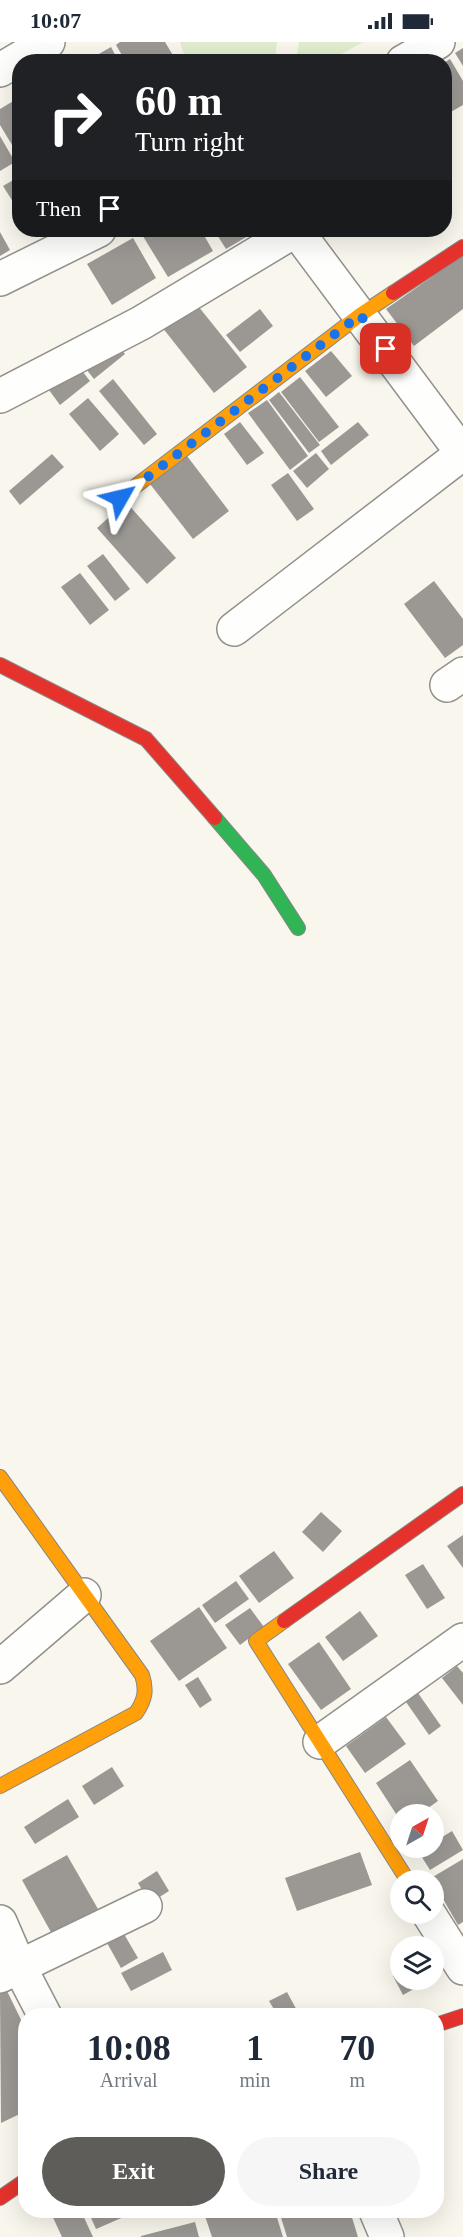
<!DOCTYPE html>
<html lang="en">
<head>
<meta charset="utf-8">
<style>
  :root { --surface:#fff; --page:#f6f6f7; --text:#1f2937; --muted:#747a83; --accent:#5e5d59 }
  body { margin:0; font-family:Georgia,serif; background:var(--page); color:var(--text); height:100vh; display:flex; flex-direction:column; font-size:22px; white-space:nowrap }
  * { box-sizing:border-box; margin:0 }
  p { font-size:20px; color:var(--muted) }
  .icon { flex:none; width:33px; height:33px; fill:none; stroke:currentColor; stroke-width:2; stroke-linecap:round; stroke-linejoin:round }
  .map { position:relative; flex:1; overflow:hidden }
  .drawer { position:absolute; left:18px; top:1966px; width:426px; height:210px; display:flex; flex-direction:column; background:var(--surface); border-radius:24px; box-shadow:0 6px 24px #0002 }
  .drawer>* { flex:none }
  .top-card { position:absolute; left:12px; top:12px; width:440px; height:183px; border-radius:24px; box-shadow:0 6px 24px #0002; background:#202124; color:#fff; overflow:hidden }
  .needle { width:39px; rotate:39deg }
  .tools { position:absolute; left:390px; top:1762px; display:grid; gap:12px }
  .tools a { display:grid; place-items:center; width:54px; height:54px; border-radius:50%; background:var(--surface); box-shadow:0 6px 24px #0002; font-size:30px }
  .pin { position:absolute; display:grid; place-items:center; width:51px; height:51px; color:#fff; margin:-26px; border-radius:12px; box-shadow:0 3px 9px #0006 }
  .me { position:absolute; width:66px; margin:-33px; rotate:53deg; stroke-linejoin:round; filter:drop-shadow(0 0 4px #0008) }
  .turn { display:flex; align-items:center; gap:21px; height:126px; padding:0 24px; font-size:27px }
  .turn .icon { width:78px; height:78px; stroke-width:2.5 }
  .turn b { display:block; font-size:42px; line-height:51px }
  .then { display:flex; align-items:center; height:57px; padding:0 24px; background:#0003; gap:12px; font-size:22px }
  .eta { display:flex; justify-content:space-evenly; align-items:center; height:102px; text-align:center }
  .eta b { font-size:36px; font-weight:700; line-height:42px }
  .button { display:flex; gap:12px; margin-top:auto; padding:12px 24px }
  .button a { flex:1; height:69px; border-radius:36px; background:var(--accent); color:#fff; font-size:24px; font-weight:700; line-height:69px; text-align:center }
  .button a+a { background:var(--page); color:var(--text) }
  .status { display:flex; justify-content:space-between; align-items:center; height:42px; padding:0 30px; background:var(--surface); direction:ltr }
  .status svg { height:16px; fill:currentColor }
  .map>svg:first-child { display:block }
  .green { fill:#e1edce }
  .building { fill:#9b9894 }
  .lines { fill:none; stroke-linecap:round; stroke-linejoin:round }
  .street-casing { stroke:#92908c; stroke-width:36 }
  .fast-casing { stroke:#888783; stroke-width:16 }
  .slow-casing { stroke:#888783; stroke-width:16 }
  .jam-casing { stroke:#888783; stroke-width:16 }
  .street { stroke:#fefefc; stroke-width:33 }
  .fast { stroke:#30b455; stroke-width:14 }
  .slow { stroke:#ff9f0a; stroke-width:14 }
  .jam { stroke:#e5322d; stroke-width:14 }
  .route { stroke:#1a73e8; stroke-width:10; stroke-dasharray:0 18 }
</style>
</head>
<body>
<div class="status"><b>10:07</b><svg viewBox="0 0 49 12"><path d="M0 12V9h3v3zM5 12V6h3v6zM10 12V3h3v9zM15 12V0h3v12zM26 1h20v11H26zM47 4h2v5h-2z"/></svg></div>
<div class="map">
<svg width="463" height="2195" viewBox="0 0 463 2195">
  <rect width="100%" height="100%" fill="#f9f6ed"/>
  <g class="green">
    <polygon points="180,0 277,0 275,19 186,19"/>
    <polygon points="299,0 363,0 329,19 296,19"/>
  </g>
  <g class="building">
    <polygon points="120,0 165,0 177,20 126,20 116,3"/>
    <polygon points="111,5 119,20 85,20"/>
    <polygon points="463,6 463,24 455,11"/>
    <polygon points="450,17 463,39 463,63 444,74 444,21"/>
    <polygon points="20,55 20,116 0,83 0,67"/>
    <polygon points="0,94 15,120 0,129"/>
    <polygon points="20,134 20,171 3,144"/>
    <polygon points="146,188 201,188 213,209 168,235 141,191"/>
    <polygon points="214,188 258,188 226,207"/>
    <polygon points="0,190 10,208 0,214"/>
    <polygon points="133,196 156,236 112,263 87,222"/>
    <polygon points="463,213 463,267 414,304 386,267"/>
    <polygon points="190,254 247,325 214,351 158,280"/>
    <polygon points="260,267 273,284 240,310 226,293"/>
    <polygon points="113,297 125,312 94,337 82,322"/>
    <polygon points="331,309 352,334 326,355 305,329"/>
    <polygon points="79,325 90,339 60,363 49,348"/>
    <polygon points="300,335 339,385 319,400 281,350"/>
    <polygon points="113,337 157,392 144,403 99,349"/>
    <polygon points="279,350 320,403 309,411 269,358"/>
    <polygon points="88,356 119,392 100,409 69,372"/>
    <polygon points="267,358 308,414 290,428 248,371"/>
    <polygon points="240,380 264,411 247,423 224,392"/>
    <polygon points="358,380 369,393 331,423 321,409"/>
    <polygon points="316,411 329,427 307,446 293,429"/>
    <polygon points="52,412 64,425 20,463 9,449"/>
    <polygon points="187,414 229,469 193,497 150,442"/>
    <polygon points="288,431 314,467 297,479 271,443"/>
    <polygon points="126,460 176,516 147,542 97,486"/>
    <polygon points="103,512 130,547 115,559 87,524"/>
    <polygon points="80,531 109,568 90,583 61,545"/>
    <polygon points="434,539 463,577 463,603 445,616 404,562"/>
    <polygon points="321,1470 342,1489 323,1510 302,1490"/>
    <polygon points="463,1493 463,1526 447,1504"/>
    <polygon points="274,1509 294,1536 259,1561 239,1534"/>
    <polygon points="423,1522 445,1556 427,1567 405,1533"/>
    <polygon points="236,1539 249,1557 215,1581 202,1563"/>
    <polygon points="199,1565 227,1606 179,1639 150,1599"/>
    <polygon points="250,1566 264,1585 240,1603 225,1583"/>
    <polygon points="360,1569 378,1594 343,1619 325,1595"/>
    <polygon points="319,1600 351,1647 321,1668 288,1622"/>
    <polygon points="457,1624 463,1631 463,1663 442,1636"/>
    <polygon points="198,1635 212,1658 200,1666 185,1643"/>
    <polygon points="418,1651 441,1684 429,1693 406,1660"/>
    <polygon points="386,1675 406,1702 365,1731 346,1704"/>
    <polygon points="410,1718 438,1759 418,1773 400,1773 400,1778 376,1741"/>
    <polygon points="112,1725 124,1744 94,1763 82,1744"/>
    <polygon points="68,1757 79,1775 35,1802 24,1785"/>
    <polygon points="452,1789 463,1808 430,1828 418,1809 424,1806 434,1806 434,1800"/>
    <polygon points="360,1810 372,1843 297,1869 285,1836"/>
    <polygon points="67,1813 98,1867 52,1892 22,1838"/>
    <polygon points="463,1817 463,1880 458,1883 431,1836"/>
    <polygon points="157,1829 169,1849 150,1861 138,1841"/>
    <polygon points="124,1892 138,1916 121,1926 107,1901"/>
    <polygon points="163,1910 172,1928 131,1949 121,1931"/>
    <polygon points="400,1930 400,1938 430,1938 403,1953 393,1934"/>
    <polygon points="7,1949 26,1988 26,2069 1,2081 0,1952"/>
    <polygon points="287,1950 300,1974 278,1974 269,1959"/>
    <polygon points="50,2169 81,2169 93,2195 62,2195"/>
    <polygon points="88,2169 124,2169 126,2174 96,2187"/>
    <polygon points="222,2169 275,2169 283,2195 212,2195 205,2174"/>
    <polygon points="279,2169 350,2169 358,2195 287,2195"/>
    <polygon points="195,2180 199,2195 141,2195 141,2194"/>
  </g>
  <g class="lines">
    <defs>
      <g id="street">
        <polyline points="403,20 438,0"/>
        <polyline points="0,28 48,0"/>
        <polyline points="296,188 463,412"/>
        <polyline points="0,237 99,188"/>
        <polyline points="0,354 141,281 296,188"/>
        <polyline points="234,587 463,411"/>
        <polyline points="447,643 463,632"/>
        <polyline points="0,1625 84,1553"/>
        <polyline points="320,1700 463,1598"/>
        <polyline points="429,1872 463,1926"/>
        <polyline points="0,1880 19,1924 45,1974"/>
        <polyline points="0,1934 145,1864"/>
        <polyline points="376,2169 387,2195"/>
      </g>
      <polyline id="fast" points="215,776 264,833 298,886"/>
      <g id="slow">
        <polyline points="120,456 360,273 393,251"/>
        <path d="M0 1435 142 1633C147 1648 145 1658 136 1671L0 1744"/>
        <polyline points="284,1579 256,1599 408,1839"/>
      </g>
      <g id="jam">
        <polyline points="393,251 463,205"/>
        <polyline points="0,623 146,697 215,776"/>
        <polyline points="284,1579 463,1452"/>
        <polyline points="436,1983 463,1974"/>
        <polyline points="0,2156 26,2138"/>
      </g>
    </defs>
    <use href="#street" class="street-casing"/>
    <use href="#fast" class="fast-casing"/>
    <use href="#slow" class="slow-casing"/>
    <use href="#jam" class="jam-casing"/>
    <use href="#street" class="street"/>
    <use href="#fast" class="fast"/>
    <use href="#slow" class="slow"/>
    <use href="#jam" class="jam"/>
  </g>
  <g class="lines">
    <polyline class="route" points="120,456 360,273 386,307"/>
  </g>
</svg>
<div class="tools">
<a><svg class="needle" viewBox="-14 -14 28 28"><path d="M0-13l5 13h-10z" fill="#e53935"/><path d="M0 13l5-13h-10z" fill="#747a83"/></svg></a>
<a><svg class="icon" aria-label="search" viewBox="0 0 24 24"><circle cx="10" cy="10" r="6"/><path d="M15 15l6 6"/></svg></a>
<a><svg class="icon" aria-label="layers" viewBox="0 0 24 24"><path d="M12 4l9 5-9 5-9-5zM3 14l9 5 9-5"/></svg></a>
</div>
<div class="pin" style="left:386px;top:307px;background:#d93025"><svg class="icon" aria-label="arrive" viewBox="0 0 24 24"><path d="M6 21V4h12l-3 4 3 4H6"/></svg></div>
<svg class="me" style="left:120px;top:456px" viewBox="-20 -20 40 40"><path d="M0-17L14 15 0 8-14 15z" fill="#1a73e8" stroke="#fff" stroke-width="4"/></svg>
<div class="top-card">
<div class="turn"><svg class="icon" aria-label="right" viewBox="0 0 24 24"><path d="M7 20v-9h11M14 6l5 5-5 5"/></svg><div><b>60 m</b>Turn right</div></div>
<div class="then">Then<svg class="icon" aria-label="arrive" viewBox="0 0 24 24"><path d="M6 21V4h12l-3 4 3 4H6"/></svg></div>
</div>
<section class="drawer">
<div class="eta">
<div><b>10:08</b><p>Arrival</p></div>
<div><b>1</b><p>min</p></div>
<div><b>70</b><p>m</p></div>
</div>
<div class="button"><a>Exit</a><a>Share</a></div>
</section>
</div>
</body>
</html>
